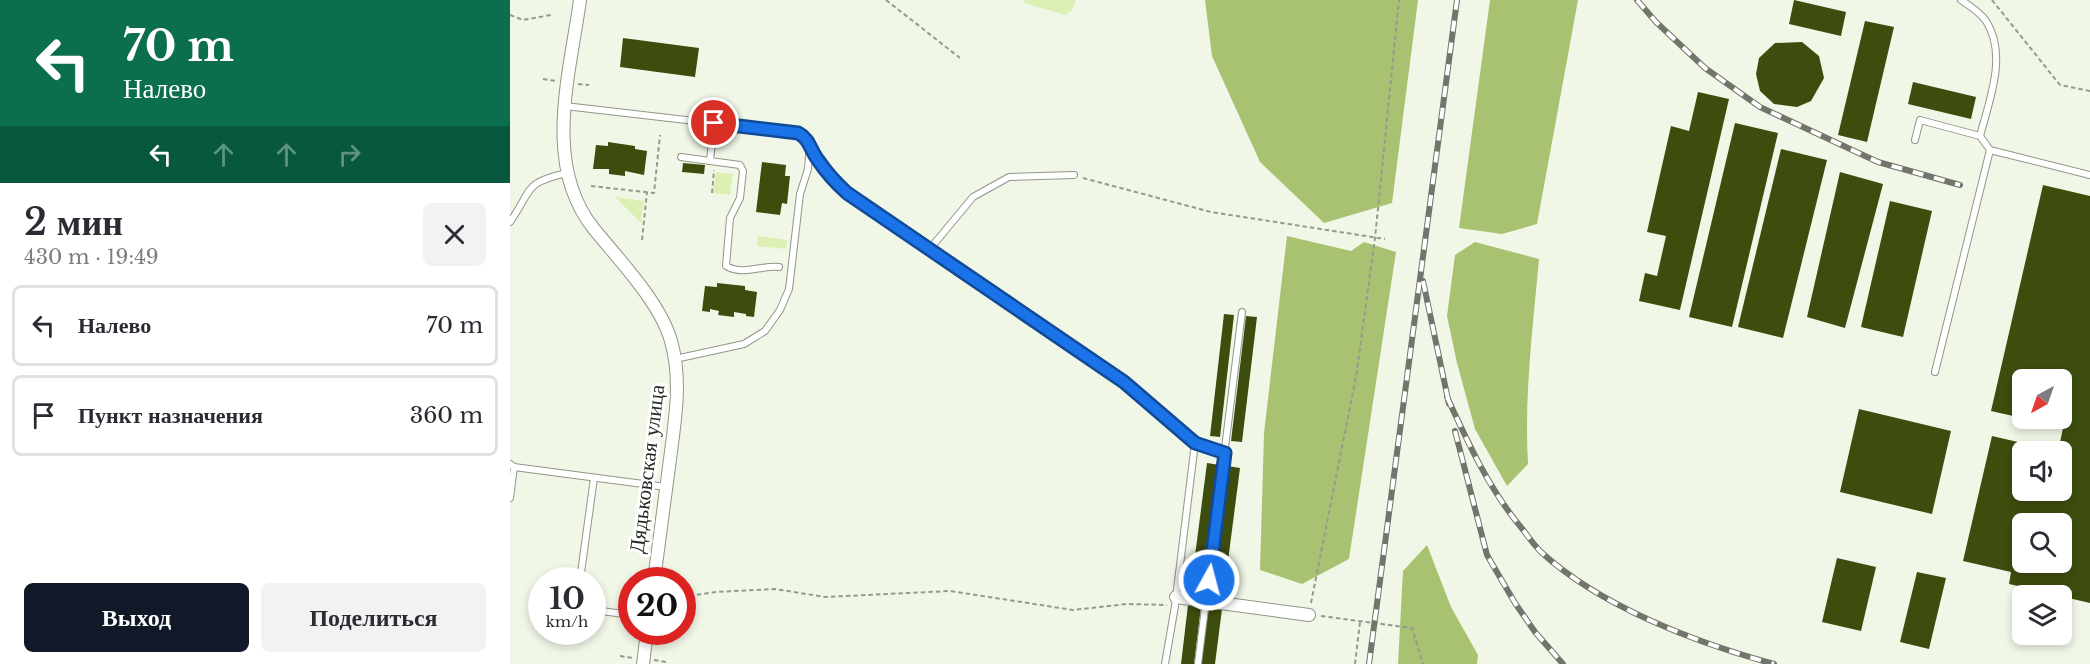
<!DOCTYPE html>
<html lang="ru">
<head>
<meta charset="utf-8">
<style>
  :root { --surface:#fff; --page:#f2f2f3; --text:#2b2b33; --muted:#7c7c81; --line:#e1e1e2; --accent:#111827 }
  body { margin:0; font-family:"Libre Baskerville",serif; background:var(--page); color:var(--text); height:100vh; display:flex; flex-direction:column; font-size:22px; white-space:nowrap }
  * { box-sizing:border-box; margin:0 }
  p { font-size:20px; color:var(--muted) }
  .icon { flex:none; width:33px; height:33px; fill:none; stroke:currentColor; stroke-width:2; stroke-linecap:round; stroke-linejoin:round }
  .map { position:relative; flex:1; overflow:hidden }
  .drawer { display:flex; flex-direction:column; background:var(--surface); width:510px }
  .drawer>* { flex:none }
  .top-card { background:#0b6e4f; color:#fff; overflow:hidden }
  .needle { width:39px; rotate:220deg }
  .tools { position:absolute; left:1502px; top:369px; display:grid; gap:12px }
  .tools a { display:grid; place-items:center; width:60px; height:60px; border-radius:9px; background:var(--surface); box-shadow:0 3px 9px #0003; font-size:30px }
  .speed { position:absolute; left:18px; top:567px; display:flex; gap:12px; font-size:30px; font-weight:700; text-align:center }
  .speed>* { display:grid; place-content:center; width:78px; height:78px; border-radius:50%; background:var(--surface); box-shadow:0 3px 9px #0003; line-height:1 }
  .speed small { font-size:15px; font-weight:400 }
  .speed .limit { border:9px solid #d22; background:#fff; color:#111 }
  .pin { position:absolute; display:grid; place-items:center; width:51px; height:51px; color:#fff; margin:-26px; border:3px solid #fff; border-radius:50%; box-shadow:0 2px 6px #0007 }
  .me { position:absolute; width:66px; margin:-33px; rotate:7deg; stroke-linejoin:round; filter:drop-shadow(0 0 4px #0008) }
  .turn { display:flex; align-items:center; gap:21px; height:126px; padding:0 24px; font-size:27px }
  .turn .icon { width:78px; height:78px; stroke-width:2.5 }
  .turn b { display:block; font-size:42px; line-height:51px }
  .lanes { display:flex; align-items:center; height:57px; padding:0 24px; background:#0003; justify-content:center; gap:30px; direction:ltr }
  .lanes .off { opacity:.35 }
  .round { display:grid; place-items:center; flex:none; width:63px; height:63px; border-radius:9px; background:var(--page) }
  .head { display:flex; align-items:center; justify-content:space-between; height:102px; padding:0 24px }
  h1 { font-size:36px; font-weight:600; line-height:45px }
  .button { display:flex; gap:12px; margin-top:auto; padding:12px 24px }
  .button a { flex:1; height:69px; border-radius:9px; background:var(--accent); color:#fff; font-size:24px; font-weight:600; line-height:69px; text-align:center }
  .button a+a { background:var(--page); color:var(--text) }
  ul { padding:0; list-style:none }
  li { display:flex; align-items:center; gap:18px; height:81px; margin:0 12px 9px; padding:0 12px; border:3px solid var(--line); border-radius:9px }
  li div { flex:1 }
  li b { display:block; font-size:22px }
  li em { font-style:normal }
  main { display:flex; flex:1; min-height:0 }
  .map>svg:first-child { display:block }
  .green { fill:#dcf0b4 }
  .forest { fill:#a8c271 }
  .building { fill:#3d4d0d; fill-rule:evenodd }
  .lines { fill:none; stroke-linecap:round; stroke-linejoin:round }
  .lane-casing { stroke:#919688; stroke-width:8 }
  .street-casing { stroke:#919688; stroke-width:14 }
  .path { stroke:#959a8f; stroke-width:2; stroke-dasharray:4.5 3; stroke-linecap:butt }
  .lane { stroke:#fff; stroke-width:6 }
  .street { stroke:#fff; stroke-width:12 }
  .rail-casing { stroke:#72756c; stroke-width:6 }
  .rail { stroke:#fff; stroke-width:4; stroke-dasharray:11; stroke-linecap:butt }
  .route-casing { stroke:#114b97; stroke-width:15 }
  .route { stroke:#1a73e8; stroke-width:10 }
  .labels { text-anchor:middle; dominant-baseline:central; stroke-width:6; stroke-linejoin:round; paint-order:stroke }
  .street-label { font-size:21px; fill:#262823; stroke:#fff }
</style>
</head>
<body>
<main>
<section class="drawer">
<div class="top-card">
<div class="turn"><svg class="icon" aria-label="left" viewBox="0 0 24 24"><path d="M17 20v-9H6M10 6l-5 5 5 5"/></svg><div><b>70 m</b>Налево</div></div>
<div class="lanes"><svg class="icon" aria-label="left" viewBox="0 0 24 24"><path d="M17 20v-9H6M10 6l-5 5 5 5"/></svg><svg class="icon off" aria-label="ahead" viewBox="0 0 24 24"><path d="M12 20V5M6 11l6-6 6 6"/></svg><svg class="icon off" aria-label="ahead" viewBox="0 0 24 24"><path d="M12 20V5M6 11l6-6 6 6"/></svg><svg class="icon off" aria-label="right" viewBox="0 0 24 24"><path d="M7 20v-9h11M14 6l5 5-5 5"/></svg></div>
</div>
<div class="head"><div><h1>2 мин</h1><p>430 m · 19:49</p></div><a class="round"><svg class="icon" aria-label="close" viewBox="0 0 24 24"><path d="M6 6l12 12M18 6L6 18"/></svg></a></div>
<ul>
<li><svg class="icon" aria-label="left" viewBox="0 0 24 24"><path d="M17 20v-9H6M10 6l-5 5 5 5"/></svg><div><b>Налево</b></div><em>70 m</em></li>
<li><svg class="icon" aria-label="arrive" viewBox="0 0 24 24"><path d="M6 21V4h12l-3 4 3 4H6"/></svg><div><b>Пункт назначения</b></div><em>360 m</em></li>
</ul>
<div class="button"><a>Выход</a><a>Поделиться</a></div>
</section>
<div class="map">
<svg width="1580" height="664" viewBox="0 0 1580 664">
  <rect width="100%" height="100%" fill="#f1f7e7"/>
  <g class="green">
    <polygon points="515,0 566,0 562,10 555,15 514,3"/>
    <polygon points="206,172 223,174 220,195 203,193"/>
    <polygon points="105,197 134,201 131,223"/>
    <polygon points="248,236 277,240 276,249 247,246"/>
  </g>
  <g class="forest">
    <polygon points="695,0 908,0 882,203 814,223 750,162 702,56"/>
    <polygon points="980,0 1068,0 1027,224 992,234 949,228"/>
    <polygon points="777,236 841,251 854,242 886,252 839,559 792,584 750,570 754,433"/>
    <path d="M965 242 1029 259C1023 327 1014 395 1018 464L997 486 965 429 947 363 937 316 945 255Z"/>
    <polygon points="917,545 941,607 968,655 967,664 888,664 893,571"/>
  </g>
  <g class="building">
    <polygon points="1284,0 1336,12 1331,36 1279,24"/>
    <polygon points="1355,21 1384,27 1357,142 1328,135"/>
    <polygon points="113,38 189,48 185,77 110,67"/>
    <polygon points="1292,42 1309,56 1314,78 1301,101 1287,107 1264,104 1250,91 1246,74 1249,58 1265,43"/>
    <polygon points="1403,82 1466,97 1461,119 1398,104"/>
    <polygon points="1188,92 1219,99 1170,310 1129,301 1135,273 1147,276 1156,236 1137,232 1161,126 1179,131"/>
    <polygon points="1225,123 1268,133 1222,327 1179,317"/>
    <polygon points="98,142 125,146 125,149 137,151 134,175 115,171 115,176 99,174 99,169 83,169 86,145 98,146"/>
    <polygon points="1271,149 1317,160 1273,338 1228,327"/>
    <polygon points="252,162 276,165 275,176 280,176 277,204 272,203 270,215 246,212"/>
    <polygon points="173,163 195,165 194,174 172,172"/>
    <polygon points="1330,172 1373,184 1335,328 1297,317"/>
    <path d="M1533 185 1580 196V603L1499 584 1501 572 1453 561 1482 436 1546 451 1512 452V490H1551V452H1548L1553 428 1516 419 1551 418V380H1512V418L1481 411ZM1512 524H1551V562H1512Z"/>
    <polygon points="1380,201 1422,211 1393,337 1351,327"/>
    <polygon points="207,283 235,286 235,290 247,292 244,317 236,316 236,314 224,312 224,317 208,315 209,311 200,309 200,312 192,311 195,286 207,287"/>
    <polygon points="714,314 724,315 710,437 700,436"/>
    <polygon points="736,316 747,317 732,442 721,441"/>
    <polygon points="1349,409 1441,431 1422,514 1330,492"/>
    <polygon points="697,463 710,465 694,589 681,587"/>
    <polygon points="718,466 730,468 714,592 701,590"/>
    <polygon points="1327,558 1366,567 1351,631 1312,622"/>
    <polygon points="1407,572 1436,578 1419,649 1390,642"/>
    <polygon points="678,605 691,607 684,664 671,664"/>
    <polygon points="699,607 712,609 705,664 691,664"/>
  </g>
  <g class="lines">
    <defs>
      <g id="lane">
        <path d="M1451 0C1460 6 1470 12 1476 21 1498 55 1479 101 1470 136"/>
        <polyline points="55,106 288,133 293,136 300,144 298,169 290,194 279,289 270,310 255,331 234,344 165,359"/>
        <path d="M204 123 200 161 230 165 233 171 230 198 220 218 216 266C234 276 250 265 269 267"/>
        <polyline points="1405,140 1410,120 1470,136 1480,150"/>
        <polyline points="300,148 319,175 337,193 614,382 685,443 665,606 655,664"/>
        <polyline points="171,157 200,161"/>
        <path d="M0 222C23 189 13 183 57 173"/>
        <polyline points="419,250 463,197 499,177 564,175"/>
        <polyline points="1425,372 1480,150 1580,175"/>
        <polyline points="685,443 715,453"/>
        <polyline points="0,464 4,467 0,498"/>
        <polyline points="4,467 156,487"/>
        <polyline points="70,580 84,478"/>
        <polyline points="82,607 91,611 122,615"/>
        <polyline points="688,664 732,312"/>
      </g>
      <g id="street">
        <path d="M70 0C60 74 32 165 84 229 109 260 150 302 161 341 173 383 164 425 159 467 154 505 149 543 144 580"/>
        <polyline points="666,597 799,615"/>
        <polyline points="133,664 137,632"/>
      </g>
    </defs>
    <use href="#lane" class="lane-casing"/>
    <use href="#street" class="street-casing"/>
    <g class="path">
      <polyline points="376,0 450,58"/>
      <polyline points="1482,0 1550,85 1580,91"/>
      <polyline points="0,15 13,20 41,15"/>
      <polyline points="33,79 46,81"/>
      <polyline points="68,84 79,85"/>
      <polyline points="573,178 701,212 875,239"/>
      <polyline points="81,186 144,193 150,135"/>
      <polyline points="202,193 204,170"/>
      <polyline points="132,240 137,192"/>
      <polyline points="172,597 206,592 265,589 315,597 440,591 563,610 617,604 657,605"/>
      <polyline points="801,603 846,377 865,238 889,0"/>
      <polyline points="811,616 902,628 913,664"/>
      <polyline points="110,656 123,658"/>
      <polyline points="144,660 156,662"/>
      <polyline points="845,664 850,622"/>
    </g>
    <use href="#lane" class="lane"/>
    <use href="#street" class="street"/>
    <defs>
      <g id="rail">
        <polyline points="1127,0 1146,22 1195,68 1250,107 1368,162 1450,185"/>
        <polyline points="913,281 939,404"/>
        <path d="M937 397C959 445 980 491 1014 531 1019 538 1025 546 1031 552 1091 607 1187 643 1264 664"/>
        <polyline points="945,431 977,555 1005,603 1025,632 1053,664"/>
        <polyline points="859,664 947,0"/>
      </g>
    </defs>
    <use href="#rail" class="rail-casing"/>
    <use href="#rail" class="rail"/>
  </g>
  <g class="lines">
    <defs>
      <path id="route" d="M204 123 288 133C300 139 300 150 308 160 316 172 326 183 337 193L614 382 685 443 715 453 699 580"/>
    </defs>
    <use href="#route" class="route-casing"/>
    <use href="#route" class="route"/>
  </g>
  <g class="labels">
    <g class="street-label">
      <text transform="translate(137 469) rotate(-83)">Дядьковская улица</text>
    </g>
  </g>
</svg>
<div class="tools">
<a><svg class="needle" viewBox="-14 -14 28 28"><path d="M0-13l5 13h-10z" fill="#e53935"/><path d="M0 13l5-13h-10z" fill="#7c7c81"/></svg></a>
<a><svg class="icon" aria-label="sound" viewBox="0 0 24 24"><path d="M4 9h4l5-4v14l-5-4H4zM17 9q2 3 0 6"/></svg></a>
<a><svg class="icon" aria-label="search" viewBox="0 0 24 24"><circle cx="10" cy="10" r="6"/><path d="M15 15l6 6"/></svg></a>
<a><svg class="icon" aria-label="layers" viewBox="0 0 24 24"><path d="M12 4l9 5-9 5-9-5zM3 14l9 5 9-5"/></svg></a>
</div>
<div class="speed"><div>10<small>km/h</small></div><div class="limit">20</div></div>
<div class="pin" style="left:204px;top:123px;background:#d93025"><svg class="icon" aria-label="arrive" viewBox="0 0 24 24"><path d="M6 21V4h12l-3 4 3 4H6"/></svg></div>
<svg class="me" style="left:699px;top:580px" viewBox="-20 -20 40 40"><circle r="17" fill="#1a73e8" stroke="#fff" stroke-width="3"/><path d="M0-11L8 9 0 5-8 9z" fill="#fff"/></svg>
</div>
</main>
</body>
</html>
